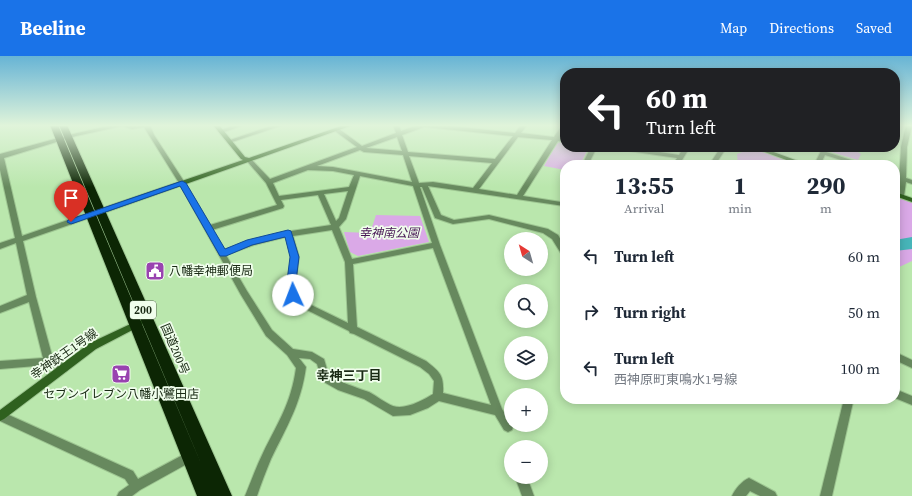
<!DOCTYPE html>
<html lang="en">
<head>
<meta charset="utf-8">
<style>
  :root { --surface:#fff; --page:#f6f6f7; --text:#1f2937; --muted:#747a83; --accent:#1a73e8 }
  body { margin:0; font-family:"Source Serif 4","Noto Sans JP",serif; background:var(--page); color:var(--text); height:100vh; display:flex; flex-direction:column; font-size:15px; white-space:nowrap }
  * { box-sizing:border-box; margin:0 }
  p { font-size:13px; color:var(--muted) }
  .icon { flex:none; width:22px; height:22px; fill:none; stroke:currentColor; stroke-width:2; stroke-linecap:round; stroke-linejoin:round }
  .map { position:relative; flex:1; overflow:hidden }
  .side { position:absolute; left:560px; top:104px; width:340px; height:244px; display:flex; flex-direction:column; background:var(--surface); border-radius:16px; box-shadow:0 2px 10px #0003 }
  .side>* { flex:none }
  .top-card { position:absolute; left:560px; top:12px; width:340px; height:84px; border-radius:16px; box-shadow:0 2px 10px #0003; background:#202124; color:#fff; overflow:hidden }
  .needle { width:26px; rotate:323deg }
  .controls { position:absolute; left:504px; top:176px; display:grid; gap:8px }
  .controls a { display:grid; place-items:center; width:44px; height:44px; border-radius:50%; background:var(--surface); box-shadow:0 2px 10px #0003; font-size:20px }
  .pin { position:absolute; display:grid; place-items:center; width:34px; height:34px; color:#fff; margin:-41px -17px; border-radius:50% 50% 50% 0; rotate:-45deg; box-shadow:0 0 4px #0007 }
  .pin .icon { rotate:45deg }
  .me { position:absolute; width:44px; margin:-22px; rotate:358deg; stroke-linejoin:round; filter:drop-shadow(0 0 3px #0008) }
  .turn { display:flex; align-items:center; gap:14px; height:84px; padding:0 20px; font-size:18px }
  .turn .icon { width:52px; height:52px; stroke-width:2.5 }
  .turn b { display:block; font-size:28px; line-height:34px }
  .eta { display:flex; justify-content:space-evenly; align-items:center; height:68px; text-align:center }
  .eta b { font-size:24px; font-weight:700; line-height:28px }
  ul { padding:0; list-style:none }
  li { display:flex; align-items:center; gap:12px; height:56px; padding:0 20px }
  li div { flex:1 }
  li b { display:block; font-size:15px }
  li em { font-style:normal }
  header { display:flex; align-items:center; gap:24px; box-sizing:border-box; height:56px; padding:0 20px; background:var(--accent); color:#fff }
  header strong { font-size:19px }
  nav { display:flex; gap:22px; margin-inline-start:auto; font-size:14px }
  .map>svg:first-child { display:block }
  .green { fill:#daa9e7 }
  .water { fill:#47b5b9 }
  .lines { fill:none; stroke-linecap:round; stroke-linejoin:round }
  .street-casing { stroke:#9dc591; stroke-width:2 }
  .secondary-casing { stroke:#9dc591; stroke-width:2 }
  .highway-casing { stroke:#9dc591; stroke-width:2 }
  .street { fill:#67895e; fill-rule:evenodd }
  .secondary { fill:#2f611f; fill-rule:evenodd }
  .highway { fill:#0c2604; fill-rule:evenodd }
  .route { fill:#1a73e8; stroke:#114b97 }
  .labels { text-anchor:middle; dominant-baseline:central; stroke-width:3.5; stroke-linejoin:round; paint-order:stroke }
  .shield { fill:#f0feec; stroke:#5a6a55; stroke-width:1 }
  .shield-label { font-size:11px; font-weight:bold; fill:#192a14 }
  .park-label { font-size:12px; font-style:italic; fill:#481655; stroke:#f0feec }
  .poi-label { font-size:12px; fill:#192a14; stroke:#f0feec; text-anchor:start }
  .street-label { font-size:12px; fill:#192a14; stroke:#f0feec }
  .neighbourhood-label { font-size:13px; font-weight:bold; fill:#192a14; stroke:#f0feec }
</style>
</head>
<body>
<header>
<strong>Beeline</strong>
<nav><a>Map</a><a>Directions</a><a>Saved</a></nav>
</header>
<div class="map">
<svg width="912" height="440" viewBox="0 0 912 440">
  <rect width="100%" height="100%" fill="#bae7ad"/>
  <g class="green">
    <polygon points="561,86 565,86 565,91 589,91 580,109 565,109 565,114 544,110 557,87"/>
    <polygon points="842,91 850,91 861,98 858,104 831,96 833,92"/>
    <polygon points="753,92 799,109 738,109 737,98"/>
    <polygon points="895,140 912,146 912,205 895,213"/>
    <polygon points="376,159 420,160 429,186 358,200 350,196 344,176 370,177"/>
  </g>
  <polygon class="water" points="912,181 912,193 895,195 895,184"/>
  <g class="lines">
    <defs>
      <g id="street">
        <path d="M112 69H150L154 79 185 127 210 169 277 149 266 127 247 105V103H251L270 123 357 91 335 75V73H339L362 90 396 77 393 69H399L401 75 418 69H442L515 77 521 69H527L521 77 554 81 562 69H565V73L560 82H565V86L558 85 523 140 561 146 565 144 564 150 428 130 441 159 454 164 489 159 548 173 558 179 565 191V200L562 199 552 183 543 177 489 163 453 168 435 162 422 131H420L440 189 502 353 513 371 512 374 508 376 504 374 495 359 439 345 428 352 410 359 393 360 364 343 338 334 322 325 317 308 310 303 299 302 306 311C301 348 287 370 271 403 266 415 261 428 257 440H245C251 426 256 411 263 397 278 366 291 348 296 312L287 299 266 280 241 239 179 127 144 71 132 73 122 70 76 80 4 102 22 180 88 157H90L94 159 92 161 23 185 36 241 53 303 67 309 69 312 67 315 64 316 48 309 0 313V305L43 302 29 246 0 257V250L27 239 16 187 0 193V187L15 182 0 114V98L73 78ZM424 71H425L513 80 495 103 408 96 402 79ZM397 81 402 95 366 92ZM518 81 552 84 517 139 479 133ZM360 94 364 96 403 99 412 126 333 111 317 110ZM409 100 492 107 473 132 433 126 419 127ZM308 114 333 115 354 119 349 131 279 140 273 127ZM360 120 413 130 432 187 352 203 339 171 346 163ZM348 135 339 162 336 165 324 138ZM318 139 331 169 291 175H288L248 185 224 194 212 174 283 152 284 150 281 144ZM332 174 345 206 348 267 307 247 297 238 296 225 299 201 293 180ZM286 181 291 201 288 225 290 241 301 251 349 275 350 277 354 278 420 311 429 318 434 325 433 338C423 344 406 354 393 350 385 347 377 340 369 336 355 331 342 327 329 320L324 303 312 296 293 293 272 274 247 235 226 199 254 189ZM433 192 491 349 443 337C444 319 440 316 426 305L357 271 353 208Z"/>
        <polygon points="235,69 244,69 221,77 218,75"/>
        <polygon points="274,69 283,69 232,86 228,86 227,85"/>
        <polygon points="906,69 912,69 907,91 906,122 912,124 912,128 906,126 904,140 901,142 898,140 901,91"/>
        <polygon points="591,91 597,91 588,109 582,109"/>
        <polygon points="612,91 627,91 679,99 684,91 690,91 679,109 673,109 677,102 615,93"/>
        <polygon points="721,91 727,91 715,109 709,109"/>
        <polygon points="823,91 829,91 826,96 867,109 857,109 825,99 820,109 814,109"/>
        <polygon points="895,296 912,304 912,312 895,304"/>
        <polygon points="895,333 912,340 912,349 895,342"/>
        <polygon points="844,343 852,343 853,346 832,440 820,440"/>
        <polygon points="0,355 133,415 138,423 192,394 196,395 197,399 196,403 140,434 132,440 117,440 119,436 129,429 125,423 0,365"/>
        <polygon points="515,421 527,421 534,440 522,440"/>
        <path d="M749 422 775 436 777 440H760L750 435 746 440H732C735 433 742 425 749 422Z"/>
      </g>
      <g id="secondary">
        <polygon points="213,69 219,69 245,101 249,102 344,69 353,69 98,159 94,159 92,157 94,155 243,104 241,103"/>
        <polygon points="751,91 760,91 809,109 800,109"/>
        <polygon points="895,136 912,142 912,146 895,140"/>
        <polygon points="139,264 142,265 143,267 142,269 96,293 4,363 0,365 0,354 90,287"/>
      </g>
      <polygon id="highway" points="50,69 58,69 202,410 59,69 67,69 232,440 197,440"/>
    </defs>
    <use href="#street" class="street-casing"/>
    <use href="#secondary" class="secondary-casing"/>
    <use href="#highway" class="highway-casing"/>
    <use href="#street" class="street"/>
    <use href="#secondary" class="secondary"/>
    <use href="#highway" class="highway"/>
  </g>
  <linearGradient id="sky" x2="0" y2="1"><stop stop-color="#67b4d5"/><stop offset="0.53" stop-color="#e0f4da"/><stop offset="1" stop-color="#e0f4da" stop-opacity="0"/></linearGradient>
  <rect width="912" height="131" fill="url(#sky)"/>
  <polygon class="route" points="182,125 186,127 225,193 247,184 288,174 291,175 299,201 296,225 298,239 296,241 293,242 288,239 287,225 290,201 285,181 252,189 226,200 220,200 180,130 74,167 71,168 67,166 68,164"/>
  <defs>
    <symbol id="civic-square" viewBox="-11 -11 22 22"><rect x="-9" y="-9" width="18" height="18" rx="4" fill="#9943b0" stroke="#f0feec"/><path d="M-.6-6.5H3V-4.5H.6V-3L4-1V1h2V6H-6V1h2V-1L-.6-3ZM-1.2 2.5V6h2.4V2.5Z" fill="#fff"/></symbol>
    <symbol id="supermarket-square" viewBox="-11 -11 22 22"><rect x="-9" y="-9" width="18" height="18" rx="4" fill="#9943b0" stroke="#f0feec"/><path d="M-6-5.5h2.5l.6 2H6L4.5 2H-2.5L-4.4-4H-6ZM-1.5 3.2a1.3 1.3 0 1 0 .1 0ZM3 3.2a1.3 1.3 0 1 0 .1 0Z" fill="#fff"/></symbol>
  </defs>
  <g fill-rule="evenodd">
    <use href="#civic-square" x="144" y="204" width="22" height="22"/>
    <use href="#supermarket-square" x="110" y="307" width="22" height="22"/>
  </g>
  <g class="labels">
    <rect class="shield" x="130" y="245" width="26" height="18" rx="3"/>
    <g class="shield-label">
      <text x="143" y="254">200</text>
    </g>
    <g class="park-label">
      <text x="389" y="177">幸神南公園</text>
    </g>
    <g class="poi-label">
      <text x="169" y="215">八幡幸神郵便局</text>
      <text x="121" y="338" text-anchor="middle">セブンイレブン八幡小鷺田店</text>
    </g>
    <g class="street-label">
      <text transform="translate(175 293) rotate(67)">国道200号</text>
      <text transform="translate(64 298) rotate(-35)">幸神鉄王1号線</text>
    </g>
    <g class="neighbourhood-label">
      <text x="349" y="319">幸神三丁目</text>
    </g>
  </g>
</svg>
<div class="controls">
<a><svg class="needle" viewBox="-14 -14 28 28"><path d="M0-13l5 13h-10z" fill="#e53935"/><path d="M0 13l5-13h-10z" fill="#747a83"/></svg></a>
<a><svg class="icon" aria-label="search" viewBox="0 0 24 24"><circle cx="10" cy="10" r="6"/><path d="M15 15l6 6"/></svg></a>
<a><svg class="icon" aria-label="layers" viewBox="0 0 24 24"><path d="M12 4l9 5-9 5-9-5zM3 14l9 5 9-5"/></svg></a>
<a>+</a>
<a>−</a>
</div>
<div class="pin" style="left:71px;top:166px;background:#d93025"><svg class="icon" aria-label="arrive" viewBox="0 0 24 24"><path d="M6 21V4h12l-3 4 3 4H6"/></svg></div>
<svg class="me" style="left:293px;top:239px" viewBox="-20 -20 40 40"><circle r="19" fill="#fff"/><path d="M0-13L10 11 0 6-10 11z" fill="#1a73e8"/></svg>
<div class="top-card">
<div class="turn"><svg class="icon" aria-label="left" viewBox="0 0 24 24"><path d="M17 20v-9H6M10 6l-5 5 5 5"/></svg><div><b>60 m</b>Turn left</div></div>
</div>
<section class="side">
<div class="eta">
<div><b>13:55</b><p>Arrival</p></div>
<div><b>1</b><p>min</p></div>
<div><b>290</b><p>m</p></div>
</div>
<ul>
<li><svg class="icon" aria-label="left" viewBox="0 0 24 24"><path d="M17 20v-9H6M10 6l-5 5 5 5"/></svg><div><b>Turn left</b></div><em>60 m</em></li>
<li><svg class="icon" aria-label="right" viewBox="0 0 24 24"><path d="M7 20v-9h11M14 6l5 5-5 5"/></svg><div><b>Turn right</b></div><em>50 m</em></li>
<li><svg class="icon" aria-label="left" viewBox="0 0 24 24"><path d="M17 20v-9H6M10 6l-5 5 5 5"/></svg><div><b>Turn left</b><p>西神原町東鳴水1号線</p></div><em>100 m</em></li>
</ul>
</section>
</div>
</body>
</html>
